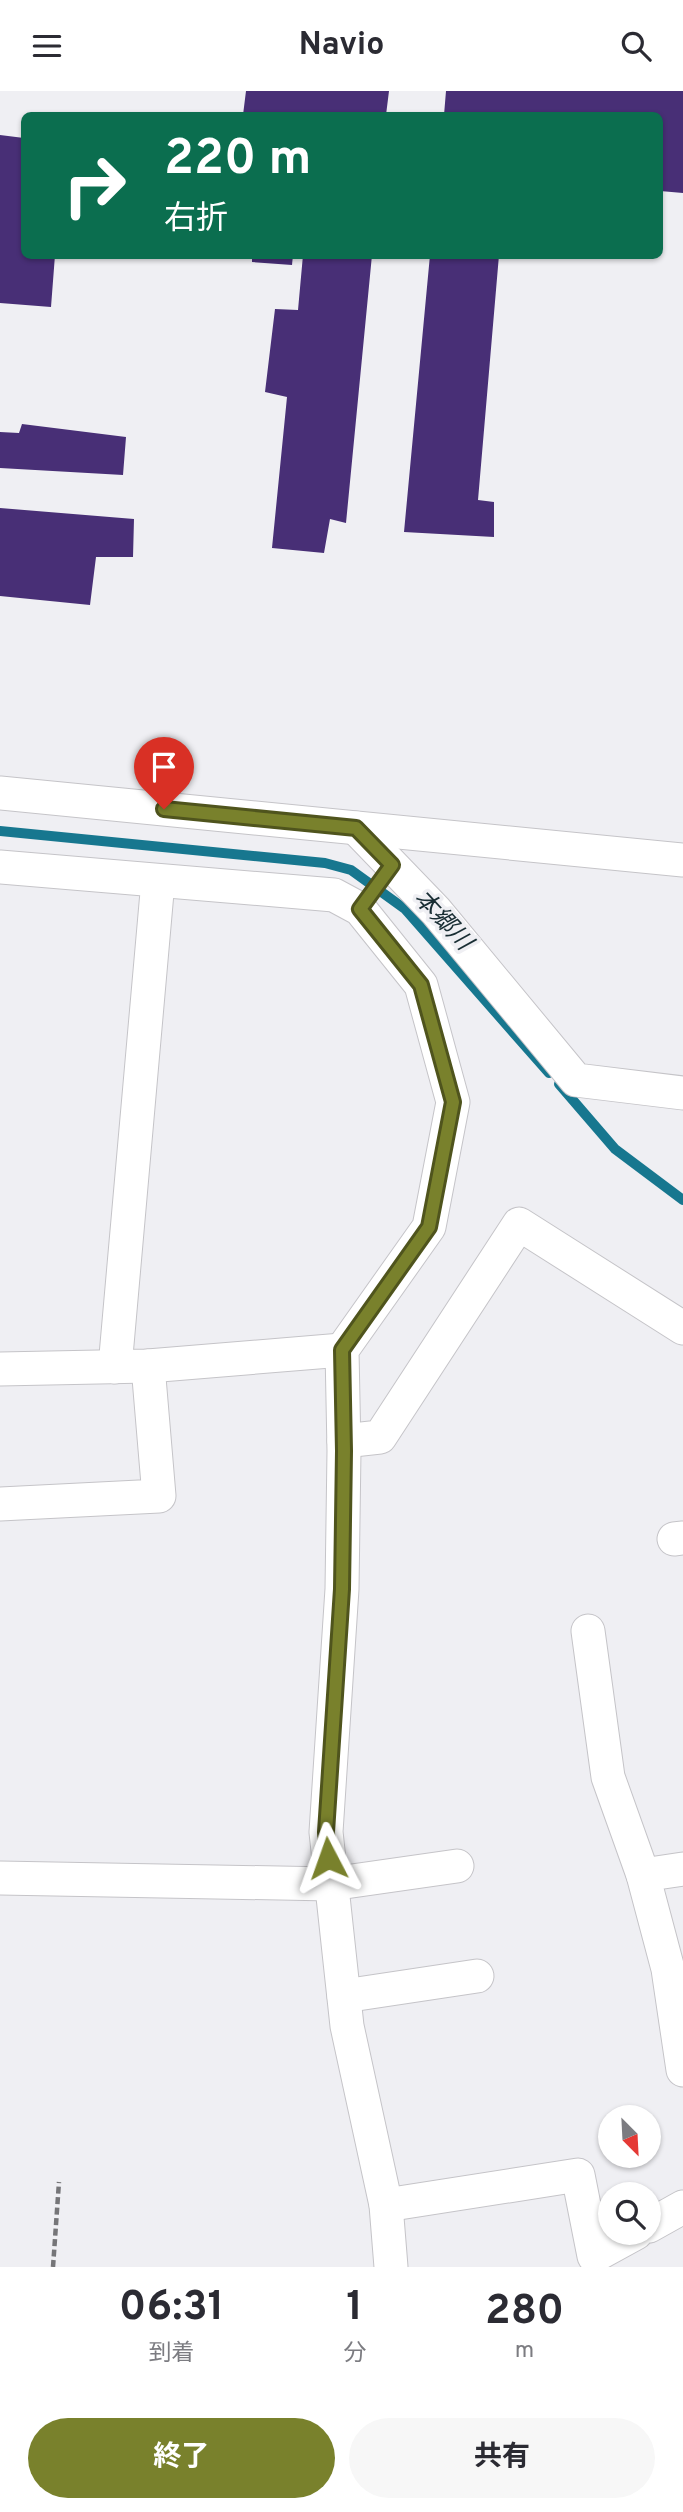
<!DOCTYPE html>
<html lang="ja">
<head>
<meta charset="utf-8">
<style>
  :root { --surface:#fff; --page:#f7f7f7; --text:#2b2b33; --muted:#7c7c81; --accent:#79812c }
  body { margin:0; font-family:Overpass,"Noto Sans JP",sans-serif; background:var(--page); color:var(--text); height:100vh; display:flex; flex-direction:column; font-size:26px; white-space:nowrap }
  * { box-sizing:border-box; margin:0 }
  p { font-size:23px; color:var(--muted) }
  .icon { flex:none; width:38px; height:38px; fill:none; stroke:currentColor; stroke-width:2; stroke-linecap:round; stroke-linejoin:round }
  .map { position:relative; height:2176px; overflow:hidden }
  .side { display:flex; flex-direction:column; background:var(--surface); flex:1 }
  .side>* { flex:none }
  .hud { position:absolute; left:21px; top:21px; width:642px; height:147px; border-radius:10px; box-shadow:0 2px 5px #0004; background:#0b6e4f; color:#fff; overflow:hidden }
  .needle { width:46px; rotate:156deg }
  .fabs { position:absolute; left:598px; top:2014px; display:grid; gap:14px }
  .fabs a { display:grid; place-items:center; width:63px; height:63px; border-radius:50%; background:var(--surface); box-shadow:0 2px 5px #0004; font-size:35px }
  .pin { position:absolute; display:grid; place-items:center; width:60px; height:60px; color:#fff; margin:-72px -30px; border-radius:50% 50% 50% 0; rotate:-45deg; box-shadow:0 0 7px #0007 }
  .pin .icon { rotate:45deg }
  .me { position:absolute; width:77px; margin:-38px; rotate:356deg; stroke-linejoin:round; filter:drop-shadow(0 0 5px #0008) }
  .turn { display:flex; align-items:center; gap:24px; height:147px; padding:0 28px; font-size:32px }
  .turn .icon { width:91px; height:91px; stroke-width:2.5 }
  .turn b { display:block; font-size:49px; line-height:60px }
  .eta { display:flex; justify-content:space-evenly; align-items:center; height:119px; text-align:center }
  .eta b { font-size:42px; font-weight:700; line-height:49px }
  .cta { display:flex; gap:14px; margin-top:auto; padding:14px 28px }
  .cta a { flex:1; height:80px; border-radius:42px; background:var(--accent); color:#fff; font-size:28px; font-weight:700; line-height:80px; text-align:center }
  .cta a+a { background:var(--page); color:var(--text) }
  header { display:flex; justify-content:space-between; align-items:center; height:91px; padding:0 28px; background:var(--surface); font-size:32px; font-weight:700 }
  .map>svg:first-child { display:block }
  .lines { fill:none; stroke-linecap:round; stroke-linejoin:round }
  .stream { stroke:#17778f; stroke-width:10 }
  .building { fill:#482f76 }
  .minor-casing { stroke:#c5c4c8; stroke-width:35 }
  .path { stroke:#757578; stroke-width:4.5; stroke-dasharray:7 3.5; stroke-linecap:butt }
  .minor { stroke:#fff; stroke-width:33 }
  .route-casing { stroke:#4f541d; stroke-width:18 }
  .route { stroke:#79812c; stroke-width:12 }
  .labels { text-anchor:middle; dominant-baseline:central; stroke-width:7; stroke-linejoin:round; paint-order:stroke }
  .water-label { font-size:24px; font-style:italic; fill:#182d33; stroke:#efeff3 }
</style>
</head>
<body>
<header><svg class="icon" aria-label="menu" viewBox="0 0 24 24"><path d="M4 6h16M4 12h16M4 18h16"/></svg>Navio<svg class="icon" aria-label="search" viewBox="0 0 24 24"><circle cx="10" cy="10" r="6"/><path d="M15 15l6 6"/></svg></header>
<div class="map">
<svg width="683" height="2176" viewBox="0 0 683 2176">
  <rect width="100%" height="100%" fill="#efeff3"/>
  <g class="lines">
    <g class="stream">
      <polyline points="0,740 325,772 351,779 405,818 549,982"/>
      <polyline points="559,993 615,1058 683,1109"/>
    </g>
  </g>
  <g class="building">
    <polygon points="246,0 389,0 386,24 243,24"/>
    <polygon points="446,0 683,0 683,102 660,100 660,24 444,24"/>
    <polygon points="0,44 24,47 24,164 55,164 51,216 0,212"/>
    <polygon points="252,164 293,164 292,174 252,171"/>
    <polygon points="303,164 372,164 346,432 330,428 324,462 272,457 287,306 265,301 275,218 298,219"/>
    <polygon points="430,164 499,164 478,409 494,411 494,446 404,441"/>
    <polygon points="22,333 126,346 123,384 0,377 0,341 19,342"/>
    <polygon points="0,417 134,428 133,466 96,466 90,514 0,505"/>
  </g>
  <g class="lines">
    <defs>
      <g id="minor">
        <polyline points="0,702 683,769"/>
        <polyline points="356,737 436,820 576,989 683,1002"/>
        <polyline points="0,776 334,804 360,818 421,894 453,1011 429,1136 342,1259 344,1360 342,1498 326,1741 347,1935 386,2114 391,2176"/>
        <polyline points="115,1276 158,790"/>
        <polyline points="0,1278 148,1275 342,1259"/>
        <polyline points="344,1350 380,1346 519,1133 683,1237"/>
        <polyline points="0,1413 159,1405 148,1275"/>
        <polyline points="674,1448 683,1447"/>
        <polyline points="588,1540 608,1686 643,1784 668,1878 683,1979"/>
        <polyline points="643,1784 683,1778"/>
        <polyline points="0,1787 331,1793 457,1775"/>
        <polyline points="344,1905 477,1885"/>
        <polyline points="386,2114 578,2084 594,2165 636,2142"/>
        <polyline points="649,2135 683,2116"/>
      </g>
    </defs>
    <use href="#minor" class="minor-casing"/>
    <polyline class="path" points="53,2176 59,2091"/>
    <use href="#minor" class="minor"/>
  </g>
  <g class="lines">
    <defs>
      <polyline id="route" points="164,718 356,737 392,774 360,818 421,894 453,1011 429,1136 342,1259 344,1360 342,1498 326,1741 328,1767"/>
    </defs>
    <use href="#route" class="route-casing"/>
    <use href="#route" class="route"/>
  </g>
  <g class="labels">
    <g class="water-label">
      <text transform="translate(442 830) rotate(47)">本郷川</text>
    </g>
  </g>
</svg>
<div class="fabs">
<a><svg class="needle" viewBox="-14 -14 28 28"><path d="M0-13l5 13h-10z" fill="#e53935"/><path d="M0 13l5-13h-10z" fill="#7c7c81"/></svg></a>
<a><svg class="icon" aria-label="search" viewBox="0 0 24 24"><circle cx="10" cy="10" r="6"/><path d="M15 15l6 6"/></svg></a>
</div>
<div class="pin" style="left:164px;top:718px;background:#d93025"><svg class="icon" aria-label="arrive" viewBox="0 0 24 24"><path d="M6 21V4h12l-3 4 3 4H6"/></svg></div>
<svg class="me" style="left:328px;top:1767px" viewBox="-20 -20 40 40"><path d="M0-17L14 15 0 8-14 15z" fill="#79812c" stroke="#fff" stroke-width="4"/></svg>
<div class="hud">
<div class="turn"><svg class="icon" aria-label="right" viewBox="0 0 24 24"><path d="M7 20v-9h11M14 6l5 5-5 5"/></svg><div><b>220 m</b>右折</div></div>
</div>
</div>
<section class="side">
<div class="eta">
<div><b>06:31</b><p>到着</p></div>
<div><b>1</b><p>分</p></div>
<div><b>280</b><p>m</p></div>
</div>
<div class="cta"><a>終了</a><a>共有</a></div>
</section>
</body>
</html>
